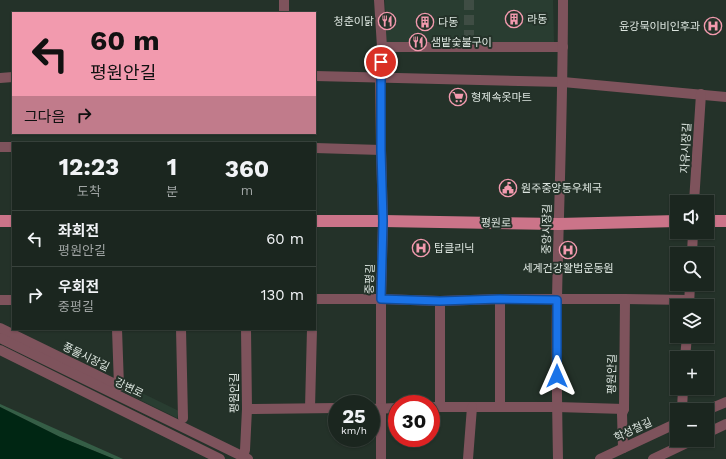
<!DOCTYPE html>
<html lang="ko">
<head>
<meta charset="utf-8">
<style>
  :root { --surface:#1b261f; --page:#28322c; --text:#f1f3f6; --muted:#a0a5a4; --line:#39433d }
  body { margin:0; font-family:"Work Sans","Noto Sans KR",sans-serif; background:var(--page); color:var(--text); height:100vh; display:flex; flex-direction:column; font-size:15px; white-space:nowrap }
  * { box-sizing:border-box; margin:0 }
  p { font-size:13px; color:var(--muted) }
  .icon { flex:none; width:22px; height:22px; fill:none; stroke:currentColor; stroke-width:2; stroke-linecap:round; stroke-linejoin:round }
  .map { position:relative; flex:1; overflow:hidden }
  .side { position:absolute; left:12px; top:142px; width:304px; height:188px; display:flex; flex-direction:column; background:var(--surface); border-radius:0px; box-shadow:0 1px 3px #0004,0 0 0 1px var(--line) }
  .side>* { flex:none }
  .hud { position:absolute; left:12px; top:12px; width:304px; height:122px; border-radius:0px; box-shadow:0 1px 3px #0004,0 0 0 1px var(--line); background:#f29aae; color:#111; overflow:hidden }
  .fabs { position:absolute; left:670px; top:195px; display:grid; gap:8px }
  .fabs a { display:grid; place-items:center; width:44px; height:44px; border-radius:0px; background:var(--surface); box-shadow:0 1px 3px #0004,0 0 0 1px var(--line); font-size:20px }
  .speed { position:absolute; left:328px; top:395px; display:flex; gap:8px; font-size:20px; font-weight:700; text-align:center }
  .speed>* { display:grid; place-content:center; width:52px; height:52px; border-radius:50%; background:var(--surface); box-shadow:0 1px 3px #0004,0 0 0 1px var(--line); line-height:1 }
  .speed small { font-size:10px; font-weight:400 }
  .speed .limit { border:6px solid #d22; background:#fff; color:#111 }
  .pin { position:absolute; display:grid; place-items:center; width:34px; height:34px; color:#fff; margin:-17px; border:2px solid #fff; border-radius:50%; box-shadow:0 1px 4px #0007 }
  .me { position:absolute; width:44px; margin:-22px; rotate:0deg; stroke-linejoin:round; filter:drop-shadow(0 0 3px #0008) }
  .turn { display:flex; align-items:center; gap:14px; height:84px; padding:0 12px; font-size:18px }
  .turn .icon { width:52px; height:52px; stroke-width:2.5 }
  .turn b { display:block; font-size:28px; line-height:34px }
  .then { display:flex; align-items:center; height:38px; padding:0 12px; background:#0003; gap:8px; font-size:15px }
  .eta { display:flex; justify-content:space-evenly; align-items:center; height:68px; text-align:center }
  .eta b { font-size:24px; font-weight:700; line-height:28px }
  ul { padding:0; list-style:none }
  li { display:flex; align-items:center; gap:12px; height:56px; padding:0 12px; border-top:1px solid var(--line) }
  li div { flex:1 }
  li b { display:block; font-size:15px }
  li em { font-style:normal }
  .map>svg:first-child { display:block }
  .built { fill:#293d31 }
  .green { fill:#355e46 }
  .water { fill:#002613 }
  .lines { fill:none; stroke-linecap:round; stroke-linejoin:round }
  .minor-tunnel { stroke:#3f4d44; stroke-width:10; stroke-dasharray:10 5; stroke-linecap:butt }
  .minor { stroke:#7e535c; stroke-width:10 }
  .major { stroke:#cb7489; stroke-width:12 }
  .route-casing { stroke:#114b97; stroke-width:10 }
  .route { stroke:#1a73e8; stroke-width:7 }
  .labels { text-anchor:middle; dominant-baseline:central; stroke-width:4; stroke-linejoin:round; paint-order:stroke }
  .poi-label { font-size:11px; fill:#dbe4de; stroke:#243229; text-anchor:start }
  .street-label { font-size:11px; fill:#dbe4de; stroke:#243229 }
</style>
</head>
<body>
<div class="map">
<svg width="726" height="459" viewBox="0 0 726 459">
  <rect width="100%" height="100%" fill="#243229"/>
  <g class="built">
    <polygon points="385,0 553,0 554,42 386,45"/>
    <polygon points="0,324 179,411 177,418 0,331"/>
  </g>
  <polygon class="green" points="0,404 123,459 114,459 60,437 0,407"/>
  <polygon class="water" points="0,407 60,437 114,459 0,459"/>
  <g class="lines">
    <polyline class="minor-tunnel" points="469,0 469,44"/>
    <g class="minor">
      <polyline points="379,0 382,47 380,77 381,150 383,221 381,299 381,459"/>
      <polyline points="284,13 284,0"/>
      <polyline points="382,47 563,47"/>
      <polyline points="315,76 563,82 726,97"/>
      <polyline points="0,78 13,77"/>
      <polyline points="0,147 13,147"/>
      <polyline points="315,148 381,150"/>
      <polyline points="694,202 701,94"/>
      <polyline points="692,254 693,232"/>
      <polyline points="315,299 381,299 440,301 500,299 625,299 689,300"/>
      <polyline points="500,299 500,407"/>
      <polyline points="0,300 13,300"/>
      <polyline points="440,301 440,407"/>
      <polyline points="689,306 690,284"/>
      <polyline points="0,328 119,386 117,329"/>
      <polyline points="181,329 183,418"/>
      <polyline points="0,338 248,459"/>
      <polyline points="0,350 220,459"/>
      <polyline points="685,358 687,336"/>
      <polyline points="431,407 557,407 624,409"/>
      <polyline points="310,408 312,329"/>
      <polyline points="247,409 337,408"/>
      <polyline points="371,409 397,408"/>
      <polyline points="682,410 683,388"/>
      <polyline points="707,410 726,402"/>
      <polyline points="707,433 726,424"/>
      <polyline points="623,448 622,414 624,409 625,299"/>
      <polyline points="243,457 245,450 247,409 246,329"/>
      <polyline points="468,459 472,407"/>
      <path d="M558 459C557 406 556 352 557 299 559 199 563 100 563 0"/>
      <polyline points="600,459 677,423"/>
      <polyline points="653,459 693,440"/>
    </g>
    <g class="major">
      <polyline points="0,221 13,221"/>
      <polyline points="315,221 383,221 559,224 677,221"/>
      <polyline points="707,221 726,221"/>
    </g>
  </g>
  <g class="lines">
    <defs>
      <polyline id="route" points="381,62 381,150 383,221 381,299 440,301 500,299 557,300 557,376"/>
    </defs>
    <use href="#route" class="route-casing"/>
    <use href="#route" class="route"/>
  </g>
  <defs>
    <symbol id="building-ring" viewBox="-11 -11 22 22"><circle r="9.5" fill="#243229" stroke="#f29aae" stroke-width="1.5"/><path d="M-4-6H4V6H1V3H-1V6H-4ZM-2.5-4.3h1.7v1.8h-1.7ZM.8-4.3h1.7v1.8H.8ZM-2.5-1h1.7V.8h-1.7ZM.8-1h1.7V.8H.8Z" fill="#f29aae"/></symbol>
    <symbol id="restaurant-ring" viewBox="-11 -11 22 22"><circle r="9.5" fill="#243229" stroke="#f29aae" stroke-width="1.5"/><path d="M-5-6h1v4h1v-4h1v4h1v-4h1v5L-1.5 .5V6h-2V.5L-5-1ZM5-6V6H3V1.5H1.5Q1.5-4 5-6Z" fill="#f29aae"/></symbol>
    <symbol id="hospital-ring" viewBox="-11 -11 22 22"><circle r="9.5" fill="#243229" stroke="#f29aae" stroke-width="1.5"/><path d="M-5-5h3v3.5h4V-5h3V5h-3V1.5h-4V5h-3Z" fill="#f29aae"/></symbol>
    <symbol id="supermarket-ring" viewBox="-11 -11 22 22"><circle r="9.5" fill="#243229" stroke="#f29aae" stroke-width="1.5"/><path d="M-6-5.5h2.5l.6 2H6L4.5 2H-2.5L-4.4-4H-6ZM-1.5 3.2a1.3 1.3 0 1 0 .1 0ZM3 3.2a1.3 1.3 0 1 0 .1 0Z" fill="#f29aae"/></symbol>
    <symbol id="civic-ring" viewBox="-11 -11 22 22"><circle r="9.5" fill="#243229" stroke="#f29aae" stroke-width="1.5"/><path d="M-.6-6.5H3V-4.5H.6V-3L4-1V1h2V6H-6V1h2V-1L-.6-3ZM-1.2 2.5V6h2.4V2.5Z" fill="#f29aae"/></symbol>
  </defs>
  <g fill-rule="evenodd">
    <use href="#building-ring" x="504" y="9" width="20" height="20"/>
    <use href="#restaurant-ring" x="377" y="11" width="20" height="20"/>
    <use href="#building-ring" x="415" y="12" width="20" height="20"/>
    <use href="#hospital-ring" x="703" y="16" width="20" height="20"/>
    <use href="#restaurant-ring" x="408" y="32" width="20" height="20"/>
    <use href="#supermarket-ring" x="448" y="87" width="20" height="20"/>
    <use href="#civic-ring" x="498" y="178" width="20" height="20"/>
    <use href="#hospital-ring" x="411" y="238" width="20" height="20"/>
    <use href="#hospital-ring" x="558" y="240" width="20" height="20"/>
  </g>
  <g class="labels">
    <g class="poi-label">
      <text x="527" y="19">라동</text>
      <text x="374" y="21" text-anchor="end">청춘이닭</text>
      <text x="438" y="22">다동</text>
      <text x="700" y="26" text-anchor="end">윤강묵이비인후과</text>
      <text x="431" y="42">샘밭숯불구이</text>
      <text x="471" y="97">형제속옷마트</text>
      <text x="521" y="188">원주중앙동우체국</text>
      <text x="434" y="248">탑클리닉</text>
      <text x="568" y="268" text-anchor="middle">세계건강활법운동원</text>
    </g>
    <g class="street-label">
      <text transform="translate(686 148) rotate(-87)">자유시장길</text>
      <text transform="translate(496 223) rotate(1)">평원로</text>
      <text transform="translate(547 229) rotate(-89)">중앙시장길</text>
      <text transform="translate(370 279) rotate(-88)">중평길</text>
      <text transform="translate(86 357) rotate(26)">풍물시장길</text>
      <text transform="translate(612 374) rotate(-89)">평원안길</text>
      <text transform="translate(129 388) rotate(26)">강변로</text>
      <text transform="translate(234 393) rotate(-90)">평원안길</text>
      <text transform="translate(633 430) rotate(-25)">학성철길</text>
    </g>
  </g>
</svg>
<div class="fabs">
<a><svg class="icon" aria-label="sound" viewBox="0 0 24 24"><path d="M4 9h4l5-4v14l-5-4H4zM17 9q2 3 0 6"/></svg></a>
<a><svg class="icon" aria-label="search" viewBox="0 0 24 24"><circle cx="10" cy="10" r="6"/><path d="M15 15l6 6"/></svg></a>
<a><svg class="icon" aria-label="layers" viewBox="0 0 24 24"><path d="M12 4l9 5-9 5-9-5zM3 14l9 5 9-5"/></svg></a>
<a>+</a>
<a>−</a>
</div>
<div class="speed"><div>25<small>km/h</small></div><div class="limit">30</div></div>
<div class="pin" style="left:381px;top:62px;background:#d93025"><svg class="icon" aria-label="arrive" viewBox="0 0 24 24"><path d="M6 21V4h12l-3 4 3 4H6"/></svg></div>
<svg class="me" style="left:557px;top:376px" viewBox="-20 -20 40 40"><path d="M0-17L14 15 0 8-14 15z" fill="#1a73e8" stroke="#fff" stroke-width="4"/></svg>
<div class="hud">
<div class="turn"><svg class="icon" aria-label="left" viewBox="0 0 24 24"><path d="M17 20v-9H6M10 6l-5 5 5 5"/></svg><div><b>60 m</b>평원안길</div></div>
<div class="then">그다음<svg class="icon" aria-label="right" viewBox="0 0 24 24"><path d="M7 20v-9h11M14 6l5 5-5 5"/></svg></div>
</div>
<section class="side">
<div class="eta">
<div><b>12:23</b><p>도착</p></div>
<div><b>1</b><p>분</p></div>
<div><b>360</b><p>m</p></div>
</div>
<ul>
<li><svg class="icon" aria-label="left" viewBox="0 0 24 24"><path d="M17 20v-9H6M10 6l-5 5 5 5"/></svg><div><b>좌회전</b><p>평원안길</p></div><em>60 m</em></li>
<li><svg class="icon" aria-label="right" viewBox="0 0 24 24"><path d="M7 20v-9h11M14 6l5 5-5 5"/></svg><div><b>우회전</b><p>중평길</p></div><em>130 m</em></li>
</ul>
</section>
</div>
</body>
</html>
